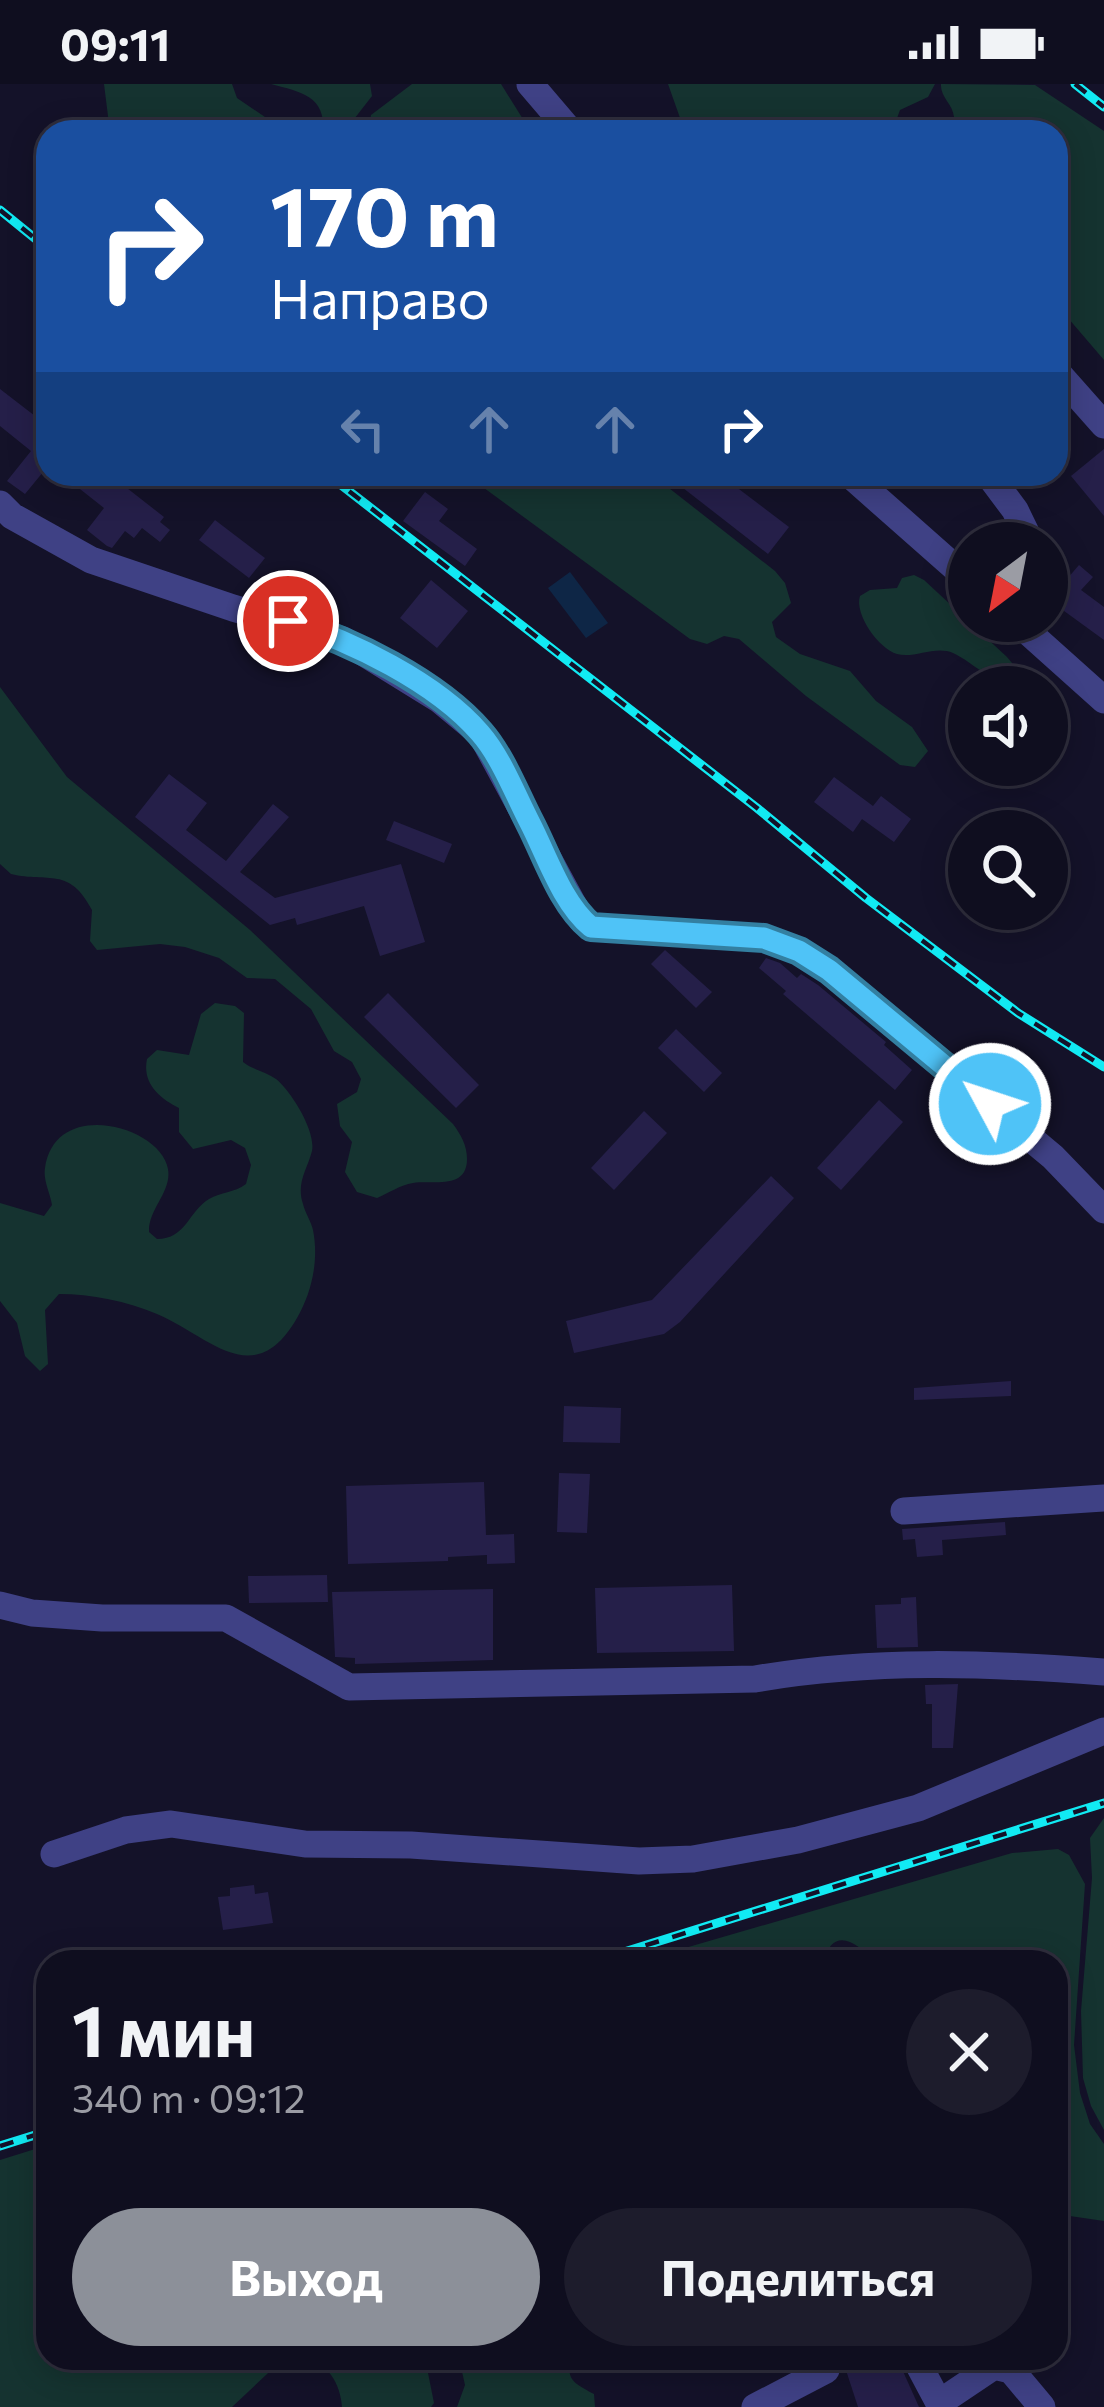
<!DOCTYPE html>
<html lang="ru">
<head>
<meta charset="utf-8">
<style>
  :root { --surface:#0f0e1f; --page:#1d1c2c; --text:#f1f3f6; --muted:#9b9ca4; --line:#2f2e3d; --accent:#8c9099 }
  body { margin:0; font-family:Commissioner,sans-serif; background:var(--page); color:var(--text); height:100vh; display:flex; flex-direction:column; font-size:45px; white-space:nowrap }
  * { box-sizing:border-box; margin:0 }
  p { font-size:39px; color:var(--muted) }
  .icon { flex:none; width:66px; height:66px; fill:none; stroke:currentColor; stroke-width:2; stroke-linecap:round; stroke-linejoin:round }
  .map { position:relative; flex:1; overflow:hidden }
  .side { position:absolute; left:36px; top:1866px; width:1032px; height:420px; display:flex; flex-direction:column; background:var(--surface); border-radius:36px; box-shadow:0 6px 30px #0003,0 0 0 3px var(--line) }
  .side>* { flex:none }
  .top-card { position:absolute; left:36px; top:36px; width:1032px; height:366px; border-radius:36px; box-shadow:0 6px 30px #0003,0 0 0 3px var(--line); background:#1a4fa0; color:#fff; overflow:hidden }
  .needle { width:78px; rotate:212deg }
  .fabs { position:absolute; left:948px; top:438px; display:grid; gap:24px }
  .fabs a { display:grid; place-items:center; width:120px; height:120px; border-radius:50%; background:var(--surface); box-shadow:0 6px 30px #0003,0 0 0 3px var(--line); font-size:60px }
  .pin { position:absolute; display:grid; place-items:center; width:102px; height:102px; color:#fff; margin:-51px; border:6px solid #fff; border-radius:50%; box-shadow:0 3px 12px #0007 }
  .me { position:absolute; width:132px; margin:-66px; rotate:310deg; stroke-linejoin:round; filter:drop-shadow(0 0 9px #0008) }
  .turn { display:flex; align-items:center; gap:42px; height:252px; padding:0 36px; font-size:54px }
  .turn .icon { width:156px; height:156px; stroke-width:2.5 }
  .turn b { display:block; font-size:84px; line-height:102px }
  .lanes { display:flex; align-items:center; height:114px; padding:0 36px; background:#0003; justify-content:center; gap:60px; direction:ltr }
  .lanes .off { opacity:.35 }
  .round { display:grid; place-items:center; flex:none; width:126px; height:126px; border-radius:63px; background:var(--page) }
  .headline { display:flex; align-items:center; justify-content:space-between; height:204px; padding:0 36px }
  h1 { font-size:72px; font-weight:700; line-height:90px }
  .action { display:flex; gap:24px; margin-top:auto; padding:24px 36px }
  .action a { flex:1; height:138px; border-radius:72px; background:var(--accent); color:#fff; font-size:48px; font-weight:700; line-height:138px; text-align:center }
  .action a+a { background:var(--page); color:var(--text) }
  .status { display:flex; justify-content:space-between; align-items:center; height:84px; padding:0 60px; background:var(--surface); direction:ltr }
  .status svg { height:33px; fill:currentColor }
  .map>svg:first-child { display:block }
  .green { fill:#153330 }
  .water { fill:#0e2646 }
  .building { fill:#251f49 }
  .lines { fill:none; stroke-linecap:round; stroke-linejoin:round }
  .minor { stroke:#3f4185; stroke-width:27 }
  .rail-casing { stroke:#11eaf3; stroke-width:9 }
  .rail { stroke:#141229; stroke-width:4.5; stroke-dasharray:14; stroke-linecap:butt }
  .route-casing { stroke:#337fa1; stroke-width:30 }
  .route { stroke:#4fc3f7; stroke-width:21 }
</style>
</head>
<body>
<div class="status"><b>09:11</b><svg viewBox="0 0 49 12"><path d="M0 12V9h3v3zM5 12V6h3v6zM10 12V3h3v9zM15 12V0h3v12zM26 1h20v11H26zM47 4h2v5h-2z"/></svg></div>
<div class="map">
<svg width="1104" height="2323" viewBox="0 0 1104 2323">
  <rect width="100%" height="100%" fill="#141229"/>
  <g class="green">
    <polygon points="104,0 232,0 237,14 287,48 110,48"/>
    <path d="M271 0H370L372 12 344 48H323C326 12 301 8 271 0Z"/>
    <polygon points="412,0 501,0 531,48 368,48 371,31"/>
    <polygon points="668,0 935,0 928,13 900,26 892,48 685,48"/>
    <path d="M941 0 1035 1 1104 47V276L1056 220V48H936L954 33C953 20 940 13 941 0Z"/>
    <polygon points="465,390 651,390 775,487 785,499 791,519 772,538 776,553 800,570 850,587 876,617 912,643 928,667 915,683 900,681 806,612 739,555 724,552 707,560 690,555"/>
    <path d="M914 491 924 496 1007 573 1012 579V595C984 596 976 580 953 569 935 561 914 575 897 570 879 565 854 530 860 512L870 506 897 504 902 494Z"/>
    <path d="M0 603 67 693 250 846 453 1040C461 1051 467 1061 467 1075 467 1106 433 1096 413 1099 400 1101 389 1109 377 1114L357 1108 345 1088 352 1058 340 1042 337 1020 357 1008 361 995 352 978 334 967 311 925 275 895 247 894 219 874 185 863 160 860 97 866 90 857 92 826C69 782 49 799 11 790L0 780Z"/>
    <path d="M215 919 235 922 244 929 243 978C253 986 265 987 276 995 291 1007 316 1047 312 1067 307 1086 296 1099 303 1120 305 1129 311 1137 313 1146 319 1176 312 1208 297 1234 254 1309 209 1252 157 1230 127 1217 91 1210 59 1210L45 1226 48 1280 40 1287 25 1272 17 1239 0 1217V1119L44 1132 52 1121C50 1108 43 1097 45 1084 55 1013 161 1042 168 1085 172 1108 148 1125 149 1148L157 1155C186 1155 188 1128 209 1115 221 1108 234 1109 246 1100L251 1081 245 1064 231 1056 193 1065 179 1048V1024C159 1014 142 999 147 975L157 966 189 971 201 930Z"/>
    <polygon points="1104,1734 1104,2046 1091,2022 1083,1994 1081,1927 1092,1794 1090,1754"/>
    <path d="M1058 1765 1069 1771 1085 1800 1074 1961 1080 2009 1090 2040 1104 2060V2137L1056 2130V1878H873C857 1856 831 1843 824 1878H637L1012 1769Z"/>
    <polygon points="48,2061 48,2274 284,2274 232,2323 0,2323 0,2076"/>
    <path d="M303 2274H425L434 2319 431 2323H342C341 2301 327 2276 303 2274Z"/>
    <path d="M459 2274H573C563 2295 576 2300 594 2310L595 2323H457L465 2301Z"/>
  </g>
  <polygon class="water" points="570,488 608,539 586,554 548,504"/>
  <g class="building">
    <polygon points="0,305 48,342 48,382 25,410 7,397 31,367 0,342"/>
    <polygon points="1104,365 1104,432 1071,392"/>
    <polygon points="61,390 109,390 164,433 160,438 170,446 160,458 142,444 134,454 125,447 112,464 107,462 87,446 104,424"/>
    <polygon points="665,390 719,390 789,443 768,470"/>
    <polygon points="425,408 448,425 439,437 477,465 465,482 403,437"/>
    <polygon points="215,436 265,474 249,494 199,456"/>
    <polygon points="1079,481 1093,493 1081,506 1104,523 1104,556 1049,516"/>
    <polygon points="431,496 468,527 437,564 400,534"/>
    <polygon points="169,690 207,719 186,746 226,777 273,720 289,733 240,788 275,814 401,780 425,858 380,872 364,822 297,841 295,834 270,841 135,733"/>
    <polygon points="834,693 873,722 881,712 911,735 894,758 862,735 853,748 814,718"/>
    <polygon points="394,737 452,760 444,779 386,756"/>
    <polygon points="665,866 712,908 696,924 651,880"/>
    <polygon points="766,874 780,879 797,894 801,890 818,901 886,958 884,961 912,986 895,1006 783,910 786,907 759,884"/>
    <polygon points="388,909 479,1001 456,1024 364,933"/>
    <polygon points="676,945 722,989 704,1008 658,964"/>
    <polygon points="879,1016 903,1038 841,1106 817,1084"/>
    <polygon points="644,1027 667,1049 614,1106 591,1084"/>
    <polygon points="771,1092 794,1114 680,1238 664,1250 574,1269 566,1237 652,1216"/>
    <polygon points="1011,1297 1011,1312 914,1316 914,1304"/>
    <polygon points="564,1322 621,1324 620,1359 563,1358"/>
    <polygon points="559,1389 590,1390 587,1449 557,1448"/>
    <polygon points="484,1398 486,1451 514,1450 515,1479 487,1480 487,1471 448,1473 448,1477 348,1480 346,1402"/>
    <polygon points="1005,1438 1006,1451 942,1456 943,1471 917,1473 915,1455 903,1456 902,1445"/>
    <polygon points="327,1491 328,1518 249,1519 248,1492"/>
    <polygon points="732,1501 734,1567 597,1569 595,1504"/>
    <polygon points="493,1505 493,1576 355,1580 355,1574 335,1573 332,1508"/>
    <polygon points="916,1513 918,1563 877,1564 875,1521 901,1520 901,1514"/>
    <polygon points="958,1600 953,1664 932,1664 932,1620 926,1620 925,1601"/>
    <polygon points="254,1801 255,1810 268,1808 273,1839 223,1846 218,1813 230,1812 230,1804"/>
    <polygon points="842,2274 897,2274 919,2323 858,2323"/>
  </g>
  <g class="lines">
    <g class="minor">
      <polyline points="530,0 571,48"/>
      <polyline points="1056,287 1104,341"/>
      <polyline points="849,390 969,496"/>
      <polyline points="988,390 1015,426 1031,459"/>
      <polyline points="0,420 12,432 91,476 233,524 343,556 440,616 481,650 581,835 591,843 763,854 799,867 829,886 1053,1073 1104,1126"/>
      <polyline points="1016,537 1104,616"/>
      <polyline points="904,1427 1104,1414"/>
      <path d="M0 1521 32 1529 102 1534H226L349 1603 755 1595C871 1575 987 1579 1104 1588"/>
      <polyline points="54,1770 126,1746 171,1740 305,1760 411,1761 639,1777 693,1775 798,1756 918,1724 1104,1647"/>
      <polyline points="915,2274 939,2319 994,2282 1011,2286 1042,2323"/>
      <polyline points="755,2323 826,2286 823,2274"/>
    </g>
    <defs>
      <g id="rail">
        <polyline points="1075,0 1104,23"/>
        <polyline points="0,126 48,165"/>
        <polyline points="327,390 757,724 866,814 1018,929 1104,983"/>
        <polyline points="592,1878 1104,1719"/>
        <polyline points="0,2062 48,2047"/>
      </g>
    </defs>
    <use href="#rail" class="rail-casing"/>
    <use href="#rail" class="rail"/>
  </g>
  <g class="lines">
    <defs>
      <path id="route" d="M288 537C351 557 436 598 480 649 501 673 515 710 530 739 547 772 562 819 591 843L764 854 799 867 829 886 990 1020"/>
    </defs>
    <use href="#route" class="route-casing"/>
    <use href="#route" class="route"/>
  </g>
</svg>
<div class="fabs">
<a><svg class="needle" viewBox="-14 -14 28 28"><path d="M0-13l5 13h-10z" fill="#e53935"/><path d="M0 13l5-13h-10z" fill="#9b9ca4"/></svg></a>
<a><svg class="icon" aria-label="sound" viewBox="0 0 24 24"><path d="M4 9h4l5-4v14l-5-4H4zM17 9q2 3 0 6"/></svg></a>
<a><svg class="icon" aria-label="search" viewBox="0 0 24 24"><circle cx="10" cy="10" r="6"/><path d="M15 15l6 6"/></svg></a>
</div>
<div class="pin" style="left:288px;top:537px;background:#d93025"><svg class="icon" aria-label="arrive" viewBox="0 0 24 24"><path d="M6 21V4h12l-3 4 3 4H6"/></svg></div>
<svg class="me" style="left:990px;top:1020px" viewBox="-20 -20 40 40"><circle r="17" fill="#4fc3f7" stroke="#fff" stroke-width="3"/><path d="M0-11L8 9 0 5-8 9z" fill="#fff"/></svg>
<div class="top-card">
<div class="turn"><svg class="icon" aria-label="right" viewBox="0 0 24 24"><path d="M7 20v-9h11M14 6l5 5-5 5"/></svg><div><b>170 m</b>Направо</div></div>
<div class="lanes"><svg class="icon off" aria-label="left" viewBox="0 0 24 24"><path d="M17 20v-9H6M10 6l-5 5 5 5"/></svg><svg class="icon off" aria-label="ahead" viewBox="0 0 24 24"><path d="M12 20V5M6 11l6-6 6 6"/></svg><svg class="icon off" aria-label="ahead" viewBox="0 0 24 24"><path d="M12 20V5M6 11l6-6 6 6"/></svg><svg class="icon" aria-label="right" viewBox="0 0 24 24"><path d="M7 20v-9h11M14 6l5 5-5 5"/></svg></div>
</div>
<section class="side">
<div class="headline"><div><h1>1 мин</h1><p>340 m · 09:12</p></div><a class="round"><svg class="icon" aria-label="close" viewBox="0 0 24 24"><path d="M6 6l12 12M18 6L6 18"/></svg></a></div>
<div class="action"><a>Выход</a><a>Поделиться</a></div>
</section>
</div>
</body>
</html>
